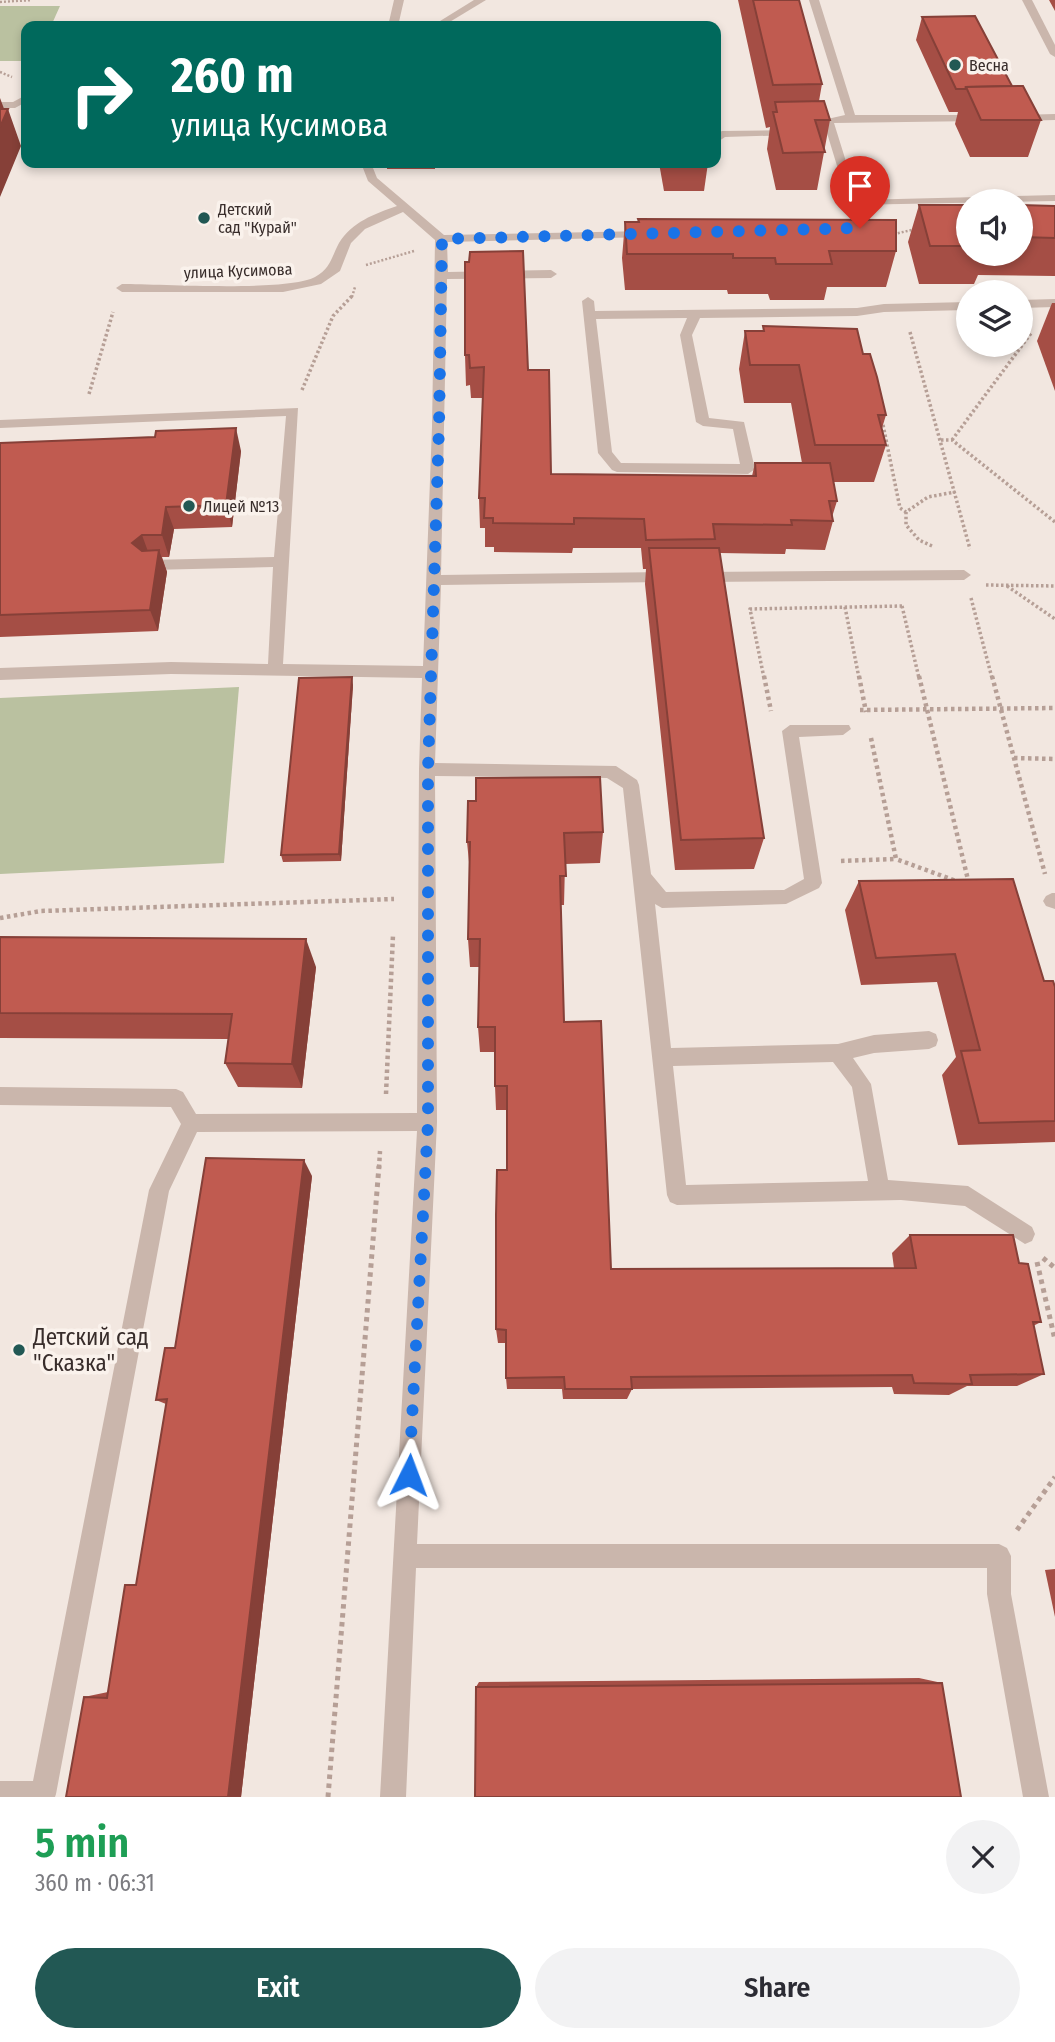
<!DOCTYPE html>
<html lang="en">
<head>
<meta charset="utf-8">
<style>
  :root { --surface:#fff; --page:#f2f2f3; --text:#2b2b33; --muted:#7c7c81; --accent:#225854 }
  body { margin:0; font-family:"Fira Sans Condensed",sans-serif; background:var(--page); color:var(--text); height:100vh; display:flex; flex-direction:column; font-size:26px; white-space:nowrap }
  * { box-sizing:border-box; margin:0 }
  p { font-size:23px; color:var(--muted) }
  .icon { flex:none; width:38px; height:38px; fill:none; stroke:currentColor; stroke-width:2; stroke-linecap:round; stroke-linejoin:round }
  .map { position:relative; height:1797px; overflow:hidden }
  .sheet { display:flex; flex-direction:column; background:var(--surface); flex:1 }
  .sheet>* { flex:none }
  .guide { position:absolute; left:21px; top:21px; width:700px; height:147px; border-radius:14px; box-shadow:0 4px 10px #0003; background:#00695c; color:#fff; overflow:hidden }
  .fabs { position:absolute; left:956px; top:189px; display:grid; gap:14px }
  .fabs a { display:grid; place-items:center; width:77px; height:77px; border-radius:50%; background:var(--surface); box-shadow:0 4px 10px #0003; font-size:35px }
  .pin { position:absolute; display:grid; place-items:center; width:60px; height:60px; color:#fff; margin:-72px -30px; border-radius:50% 50% 50% 0; rotate:-45deg; box-shadow:0 0 7px #0007 }
  .pin .icon { rotate:45deg }
  .me { position:absolute; width:77px; margin:-38px; rotate:3deg; stroke-linejoin:round; filter:drop-shadow(0 0 5px #0008) }
  .turn { display:flex; align-items:center; gap:24px; height:147px; padding:0 35px; font-size:32px }
  .turn .icon { width:91px; height:91px; stroke-width:2.5 }
  .turn b { display:block; font-size:49px; line-height:60px }
  .round { display:grid; place-items:center; flex:none; width:74px; height:74px; border-radius:37px; background:var(--page) }
  .summary { display:flex; align-items:center; justify-content:space-between; height:119px; padding:0 35px }
  h1 { font-size:42px; font-weight:600; line-height:52px; color:#1e9e55 }
  .primary-button { display:flex; gap:14px; margin-top:auto; padding:14px 35px }
  .primary-button a { flex:1; height:80px; border-radius:42px; background:var(--accent); color:#fff; font-size:28px; font-weight:600; line-height:80px; text-align:center }
  .primary-button a+a { background:var(--page); color:var(--text) }
  .map>svg:first-child { display:block }
  .green { fill:#bac1a0 }
  .lines { fill:none; stroke-linecap:round; stroke-linejoin:round }
  .path-far3 { stroke:#b69f96; stroke-width:2.5; stroke-dasharray:2 2; stroke-linecap:butt }
  .path-far2 { stroke:#b69f96; stroke-width:3.5; stroke-dasharray:2.5 2.5; stroke-linecap:butt }
  .path-far1 { stroke:#b69f96; stroke-width:4.5; stroke-dasharray:3.5 3.5; stroke-linecap:butt }
  .path { stroke:#b69f96; stroke-width:5; stroke-dasharray:4.5 4.5; stroke-linecap:butt }
  .minor { fill:#cab6ac; fill-rule:evenodd }
  .wall { fill:#a54e45 }
  .shaded-wall { fill:#864038 }
  .building { fill:#c05b50; stroke:#864038; stroke-width:2 }
  .route { stroke:#1a73e8; stroke-width:12; stroke-dasharray:0 21.6 }
  .poi-dot { fill:#225854; stroke:#faf2ec; stroke-width:2.5 }
  .labels { text-anchor:middle; dominant-baseline:central; stroke-width:7; stroke-linejoin:round; paint-order:stroke }
  .far-poi-label { font-size:16px; fill:#382d2b; stroke:#faf2ec; text-anchor:start }
  .far-street-label { font-size:16px; fill:#382d2b; stroke:#faf2ec }
  .near-poi-label { font-size:23px; fill:#382d2b; stroke:#faf2ec; text-anchor:start }
</style>
</head>
<body>
<div class="map">
<svg width="1055" height="1797" viewBox="0 0 1055 1797">
  <rect width="100%" height="100%" fill="#f2e7e0"/>
  <g class="green">
    <polygon points="0,6 60,6 51,26 26,26 26,61 0,61"/>
    <polygon points="239,687 224,863 0,874 0,698"/>
  </g>
  <g class="lines">
    <g class="path-far3">
      <polyline points="0,2 32,0"/>
      <polyline points="0,72 12,77"/>
      <polyline points="890,235 916,229"/>
      <polyline points="366,265 414,251"/>
      <polyline points="352,297 355,287"/>
    </g>
    <g class="path-far2">
      <polyline points="910,332 970,549"/>
      <polyline points="302,390 333,316 353,295"/>
      <polyline points="89,394 113,312"/>
      <polyline points="882,420 900,508 906,512"/>
      <polyline points="941,440 952,440 1055,522"/>
      <polyline points="952,440 1032,332"/>
      <polyline points="932,546 919,540 906,525 906,512 928,497 955,492"/>
      <polyline points="986,585 1055,586"/>
      <polyline points="1007,586 1055,619"/>
      <polyline points="971,598 992,678"/>
      <polyline points="902,606 919,678"/>
      <polyline points="845,607 859,678"/>
      <polyline points="764,678 750,609 902,606"/>
    </g>
    <g class="path-far1">
      <polyline points="764,676 771,711"/>
      <polyline points="859,676 866,712"/>
      <polyline points="919,676 969,884"/>
      <polyline points="992,676 1045,874"/>
      <polyline points="860,710 1055,708"/>
      <polyline points="871,738 896,859 959,882"/>
      <polyline points="1014,758 1055,759"/>
      <polyline points="841,861 896,859"/>
      <polyline points="0,918 41,911 394,899"/>
      <polyline points="386,1094 393,935"/>
      <polyline points="379,1168 380,1151"/>
    </g>
    <g class="path">
      <polyline points="1043,1258 1055,1268"/>
      <polyline points="1037,1262 1055,1340"/>
      <polyline points="1017,1530 1055,1477"/>
      <polyline points="328,1797 379,1166"/>
    </g>
    <g class="minor">
      <polygon points="394,0 404,0 398,26 388,26"/>
      <polygon points="474,0 486,0 443,26 432,26"/>
      <polygon points="809,0 819,0 855,115 978,115 983,118 978,121 834,123 858,200 1055,195 1055,201 849,205 823,120 845,115"/>
      <polygon points="1022,0 1032,0 1055,45 1055,57 1050,54"/>
      <polygon points="26,95 26,102 15,108 0,108 0,102 13,102"/>
      <polygon points="1055,114 1055,120 1017,121 1012,118 1017,115"/>
      <polygon points="790,130 795,133 794,135 725,137 716,143 716,134 722,131"/>
      <path d="M361 163H371L377 178 444 235 646 231 652 234 646 237 447 242 448 272 551 270 557 274 551 278 447 279 441 575 667 572 674 577 667 582 441 585 435 763 616 766 637 780 639 785 651 874 666 892 784 890 804 879 782 731 790 725H849L851 729 843 735 799 737 822 883 819 888 786 904 662 908 655 904 671 1048 838 1044 874 1035 929 1031 936 1034 938 1040 936 1046 929 1049 874 1053 853 1058 871 1084 888 1180 968 1186 1032 1227 1035 1234 1032 1241 1025 1244 965 1206 901 1200 677 1205 670 1202 667 1195 623 788 607 778 435 776 437 1122 417 1544H999L1007 1548 1011 1556V1594L1049 1797H1023L987 1594V1568H416L406 1797H380L417 1131 197 1132 169 1191 56 1794 55 1797H0V1781H33L149 1190 181 1124 171 1107 0 1105V1087L176 1089 183 1092 196 1114 417 1113 419 769 422 678 171 674 0 680V668L171 662 268 664 273 567 150 570 143 565 150 560 274 557 286 416 0 428V420L298 408 283 664 423 666 432 427 435 240 403 212 365 229 351 243 340 271 321 284 283 292H122L116 288 122 284C161 284 287 292 315 277 331 268 331 258 339 243 352 222 374 214 397 206L368 181ZM833 1062 852 1087 868 1181 686 1185 673 1066Z"/>
      <path d="M588 297 594 301 595 311 857 308 884 304 968 302V310L884 312 857 316 700 318 692 335 709 418 744 422 755 469 748 474 617 472 612 470 598 453 582 301ZM687 318 680 335 696 422 703 426 733 429 740 464 621 463 612 452 596 319Z"/>
      <polygon points="1055,299 1055,307 1020,308 1020,300"/>
      <polygon points="964,570 971,575 964,580 702,582 695,577 702,572"/>
      <polygon points="1052,893 1055,893 1055,909 1046,906 1043,901 1046,896"/>
    </g>
  </g>
  <g class="wall">
    <polygon points="738,0 799,0 822,84 819,101 830,120 817,190 776,190 767,149 770,127 766,128"/>
    <polygon points="1049,0 1055,0 1055,11"/>
    <polygon points="922,17 1012,86 1041,120 1028,157 970,157 955,124 958,112 949,112 916,40"/>
    <polygon points="192,163 246,163 245,164"/>
    <rect x="387" y="163" width="48" height="6"/>
    <polygon points="659,163 708,163 704,191 664,191"/>
    <polygon points="919,205 968,205 968,254 1020,254 1020,205 1055,206 1055,276 978,275 974,284 919,284 908,242"/>
    <polygon points="638,219 896,251 886,287 827,287 824,300 770,300 768,294 728,294 727,290 625,290 622,258 625,222 638,222"/>
    <polygon points="465,262 528,370 551,474 752,476 755,463 802,463 791,403 744,403 739,369 745,331 763,331 763,326 863,354 886,415 882,428 886,445 874,482 833,482 837,501 832,517 833,521 825,550 786,549 785,554 720,553 764,838 754,869 675,870 645,584 646,569 643,569 641,548 573,548 572,553 494,552 494,547 485,547 485,528 480,528 479,498 483,398 471,398 470,385 466,386 465,355"/>
    <polygon points="1052,303 1055,303 1055,391 1037,341"/>
    <polygon points="0,443 241,451 232,527 174,529 169,557 162,557 167,572 158,631 0,637"/>
    <polygon points="353,685 341,861 283,862 281,855"/>
    <polygon points="468,801 603,832 600,863 565,864 564,905 561,905 564,1022 611,1269 894,1268 892,1253 910,1235 1019,1263 1041,1322 1033,1326 1044,1374 1017,1386 967,1386 949,1395 894,1394 892,1387 632,1389 627,1399 563,1399 562,1389 507,1389 506,1378 506,1343 498,1343 496,1329 507,1170 507,1110 496,1110 495,1086 495,1052 480,1052 478,1027 479,967 470,967 468,939 470,872 467,842"/>
    <polygon points="859,881 1055,987 1055,1142 958,1145 942,1075 956,1057 937,982 861,985 845,910"/>
    <polygon points="0,937 316,967 302,1088 238,1087 225,1063 228,1039 0,1038"/>
    <polygon points="312,1176 241,1797 66,1797 84,1697 108,1692 136,1585 166,1404 156,1400 175,1348"/>
    <polygon points="1055,1569 1055,1617 1045,1570"/>
    <polygon points="919,1678 942,1683 476,1687 479,1682"/>
  </g>
  <g class="shaded-wall">
    <polygon points="0,98 6,114 8,109 21,146 0,197"/>
    <polygon points="236,428 241,451 232,527 226,505"/>
    <polygon points="166,507 174,529 169,557 162,535"/>
    <polygon points="142,535 150,557 132,543"/>
    <polygon points="159,550 167,572 158,631 150,610"/>
    <polygon points="352,677 353,685 341,861 339,854"/>
    <polygon points="306,939 316,967 302,1088 292,1064"/>
    <polygon points="304,1160 312,1176 241,1797 228,1797"/>
  </g>
  <g class="building">
    <polygon points="753,0 799,0 822,84 773,85"/>
    <polygon points="975,16 1012,86 966,87 965,89 956,89 922,17"/>
    <polygon points="1023,86 1041,120 981,120 966,87"/>
    <polygon points="824,101 830,120 815,120 825,152 783,153 773,112 777,112 775,102"/>
    <polygon points="0,109 8,109 0,127"/>
    <polygon points="919,205 968,205 968,246 930,246"/>
    <polygon points="1020,205 1055,206 1055,238 1020,237"/>
    <polygon points="638,219 896,220 896,251 829,251 832,264 776,264 775,258 733,258 733,254 627,254 625,222 639,222"/>
    <polygon points="523,251 528,370 549,370 551,474 756,476 755,463 830,463 837,501 829,501 833,521 791,520 792,525 713,524 715,539 646,540 644,519 574,518 574,524 493,523 493,518 484,518 485,498 479,498 484,367 470,368 469,355 465,355 465,262 469,262 470,252"/>
    <polygon points="763,326 857,329 863,354 870,354 877,377 886,415 878,415 886,445 815,445 799,365 750,365 745,331 764,331"/>
    <polygon points="236,428 226,505 166,507 162,535 142,535 132,543 142,551 159,550 150,610 0,615 0,443 155,437 156,431"/>
    <polygon points="649,548 719,548 764,838 681,840"/>
    <polygon points="352,677 339,854 281,855 299,678"/>
    <polygon points="600,777 603,832 564,833 566,876 560,876 564,1022 601,1021 611,1269 916,1268 910,1235 1013,1235 1019,1263 1028,1264 1041,1322 1033,1322 1044,1374 970,1375 972,1384 914,1383 912,1375 631,1377 632,1389 565,1389 564,1377 506,1378 506,1330 496,1329 496,1215 497,1170 507,1170 507,1086 495,1086 495,1027 478,1027 480,939 468,939 470,842 467,842 468,801 476,801 476,778"/>
    <polygon points="1013,879 1044,981 1053,981 1055,987 1055,1121 979,1123 961,1051 980,1050 955,954 876,958 859,881"/>
    <polygon points="0,937 306,939 292,1064 225,1063 232,1014 0,1013"/>
    <polygon points="206,1158 304,1160 228,1797 66,1797 84,1697 107,1698 125,1585 136,1585 167,1399 156,1400 165,1348 175,1348"/>
    <polygon points="942,1683 961,1797 475,1797 476,1687"/>
  </g>
  <g class="lines">
    <polyline class="route" points="409,1475 428,1122 428,769 439,427 442,239 860,228"/>
  </g>
  <g class="poi-dot">
    <circle cx="955" cy="65" r="7"/>
    <circle cx="204" cy="218" r="7"/>
    <circle cx="189" cy="506" r="7"/>
    <circle cx="19" cy="1350" r="7"/>
  </g>
  <g class="labels">
    <g class="far-poi-label">
      <text x="969" y="65">Весна</text>
      <text x="218" y="209">Детский<tspan x="218" dy="18">сад "Курай"</tspan></text>
      <text x="203" y="506">Лицей №13</text>
    </g>
    <g class="far-street-label">
      <text transform="translate(238 271) rotate(-2)">улица Кусимова</text>
    </g>
    <g class="near-poi-label">
      <text x="33" y="1337">Детский сад<tspan x="33" dy="26">"Сказка"</tspan></text>
    </g>
  </g>
</svg>
<div class="fabs">
<a><svg class="icon" aria-label="sound" viewBox="0 0 24 24"><path d="M4 9h4l5-4v14l-5-4H4zM17 9q2 3 0 6"/></svg></a>
<a><svg class="icon" aria-label="layers" viewBox="0 0 24 24"><path d="M12 4l9 5-9 5-9-5zM3 14l9 5 9-5"/></svg></a>
</div>
<div class="pin" style="left:860px;top:228px;background:#d93025"><svg class="icon" aria-label="arrive" viewBox="0 0 24 24"><path d="M6 21V4h12l-3 4 3 4H6"/></svg></div>
<svg class="me" style="left:409px;top:1475px" viewBox="-20 -20 40 40"><path d="M0-17L14 15 0 8-14 15z" fill="#1a73e8" stroke="#fff" stroke-width="4"/></svg>
<div class="guide">
<div class="turn"><svg class="icon" aria-label="right" viewBox="0 0 24 24"><path d="M7 20v-9h11M14 6l5 5-5 5"/></svg><div><b>260 m</b>улица Кусимова</div></div>
</div>
</div>
<section class="sheet">
<div class="summary"><div><h1>5 min</h1><p>360 m · 06:31</p></div><a class="round"><svg class="icon" aria-label="close" viewBox="0 0 24 24"><path d="M6 6l12 12M18 6L6 18"/></svg></a></div>
<div class="primary-button"><a>Exit</a><a>Share</a></div>
</section>
</body>
</html>
